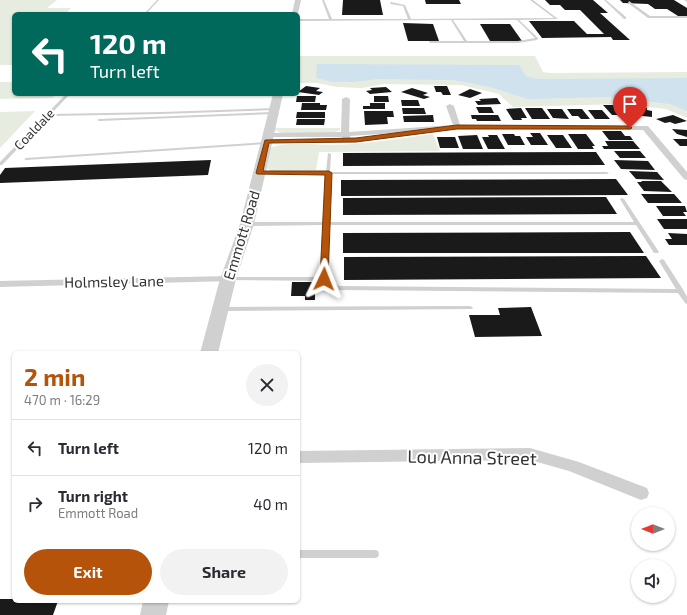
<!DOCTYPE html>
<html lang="en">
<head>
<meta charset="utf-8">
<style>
  :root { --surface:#fff; --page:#f2f2f3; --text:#2b2b33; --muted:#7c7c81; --line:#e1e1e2; --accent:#b45309 }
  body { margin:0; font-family:"Exo 2",sans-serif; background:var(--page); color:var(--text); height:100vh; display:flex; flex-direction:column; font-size:15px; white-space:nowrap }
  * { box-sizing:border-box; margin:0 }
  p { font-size:13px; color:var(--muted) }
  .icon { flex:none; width:22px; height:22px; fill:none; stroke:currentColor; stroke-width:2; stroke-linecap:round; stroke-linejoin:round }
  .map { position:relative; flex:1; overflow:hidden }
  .sheet { position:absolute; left:12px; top:351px; width:288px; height:252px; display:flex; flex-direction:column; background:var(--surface); border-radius:6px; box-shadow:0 1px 3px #0004 }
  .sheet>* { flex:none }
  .banner { position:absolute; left:12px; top:12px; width:288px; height:84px; border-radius:6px; box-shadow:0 1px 3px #0004; background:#00695c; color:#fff; overflow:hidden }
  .needle { width:26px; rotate:270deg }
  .tools { position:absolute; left:631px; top:507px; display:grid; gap:8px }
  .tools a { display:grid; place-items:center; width:44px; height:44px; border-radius:50%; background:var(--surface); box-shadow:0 1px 3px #0004; font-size:20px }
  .pin { position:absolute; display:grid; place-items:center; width:34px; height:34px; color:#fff; margin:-41px -17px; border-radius:50% 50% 50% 0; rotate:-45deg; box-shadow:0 0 4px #0007 }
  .pin .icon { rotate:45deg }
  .me { position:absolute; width:44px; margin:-22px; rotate:2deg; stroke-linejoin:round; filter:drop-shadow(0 0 3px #0008) }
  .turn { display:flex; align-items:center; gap:14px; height:84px; padding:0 12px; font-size:18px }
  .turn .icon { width:52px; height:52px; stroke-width:2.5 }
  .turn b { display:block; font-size:28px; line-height:34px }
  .round { display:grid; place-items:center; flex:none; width:42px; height:42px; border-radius:21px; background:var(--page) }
  .overview { display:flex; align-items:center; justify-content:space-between; height:68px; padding:0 12px }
  h1 { font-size:24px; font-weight:700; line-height:30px; color:var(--accent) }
  .button { display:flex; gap:8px; margin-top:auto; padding:8px 12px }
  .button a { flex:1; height:46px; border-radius:24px; background:var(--accent); color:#fff; font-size:16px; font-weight:700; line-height:46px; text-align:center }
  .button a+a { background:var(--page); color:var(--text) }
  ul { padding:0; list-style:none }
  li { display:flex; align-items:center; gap:12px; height:56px; padding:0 12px; border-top:1px solid var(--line) }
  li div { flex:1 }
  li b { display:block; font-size:15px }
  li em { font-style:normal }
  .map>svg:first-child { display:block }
  .green { fill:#e6ecdf }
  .water { fill:#cfe2ee }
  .building { fill:#1a1a1a }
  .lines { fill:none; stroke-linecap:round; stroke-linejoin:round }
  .service { fill:#d0d0d0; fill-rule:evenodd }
  .minor { fill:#d0d0d0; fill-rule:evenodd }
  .tertiary { fill:#d0d0d0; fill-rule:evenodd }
  .route { fill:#b45309; stroke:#753606 }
  .labels { text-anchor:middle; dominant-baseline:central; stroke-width:4; stroke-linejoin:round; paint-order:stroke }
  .far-street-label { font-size:13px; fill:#333; stroke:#fff }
  .street-label { font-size:15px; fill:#333; stroke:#fff }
  .near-street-label { font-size:18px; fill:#333; stroke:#fff }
</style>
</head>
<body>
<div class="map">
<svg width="687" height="615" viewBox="0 0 687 615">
  <rect width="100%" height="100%" fill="#fff"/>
  <g class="green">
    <polygon points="0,0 57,0 47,8 71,8 65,14 14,14 14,65 0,65"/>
    <polygon points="298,56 535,56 543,72 550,73 687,72 687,118 666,109 624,104 513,107 499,94 461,85 384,84 362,88 337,87 317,83 298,83"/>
    <polygon points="0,82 14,82 14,94 56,94 52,98 0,99"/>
    <polygon points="35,111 0,148 0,112"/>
    <polygon points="275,128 340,128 340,130 333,133 282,133 272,129"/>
    <path d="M433 134 440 151 319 152 316 170 272 171 261 166 269 148C291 141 309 145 331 145 365 144 399 139 433 134Z"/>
  </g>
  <polygon class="water" points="317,64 519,65 526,76 538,79 687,78 687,111 670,104 611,97 528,99 490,87 453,80 377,79 353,82 334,82 316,78"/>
  <g class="building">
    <polygon points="343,0 380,0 383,15 342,15"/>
    <polygon points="425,0 459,0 461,4 426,4"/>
    <polygon points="545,0 593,0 608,13 600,13 630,40 613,40 611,37 542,38 529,21 574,21 587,34 604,34 580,10 565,10 560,5 550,5"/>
    <polygon points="620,0 674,0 687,8 687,16 678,16 667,9 655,9 648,4 623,3"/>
    <polygon points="403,23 433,24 439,41 408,41"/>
    <polygon points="480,24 510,24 522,41 490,41"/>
    <polygon points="306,86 320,88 316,91 323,92 319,95 298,92"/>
    <polygon points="434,86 447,86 451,95 443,95 441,92 436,92"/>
    <polygon points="386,87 392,92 370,94 366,91 372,90 370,88"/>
    <polygon points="412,88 428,93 423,95 430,97 424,99 401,92"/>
    <polygon points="470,89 482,93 470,98 458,95"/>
    <polygon points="297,96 316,96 315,102 296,102"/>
    <polygon points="374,96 388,96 389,102 374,102"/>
    <polygon points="497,98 501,104 478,105 475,101 481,101 479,99"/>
    <polygon points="401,100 418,100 420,106 402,106"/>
    <polygon points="302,103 320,103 320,105 327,105 326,110 301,110"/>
    <polygon points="370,103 385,103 385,109 363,109 363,106 370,106"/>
    <polygon points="603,105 621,105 630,115 612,115"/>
    <polygon points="476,107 491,107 494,113 479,113"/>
    <polygon points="634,107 647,108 647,110 652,111 652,117 633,115"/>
    <polygon points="402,108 424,108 426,114 403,114"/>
    <polygon points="521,108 527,118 521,118 522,120 513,120 506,109"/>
    <polygon points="525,108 542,108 550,119 532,119"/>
    <polygon points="547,109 562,109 569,119 553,118"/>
    <polygon points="567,109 582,109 590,119 581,119 578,116 572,116"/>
    <polygon points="588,110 602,110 610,119 595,119"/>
    <polygon points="364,111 393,111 394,117 387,117 388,124 365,125"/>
    <polygon points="297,112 325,112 325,118 296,118"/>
    <polygon points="433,115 434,122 404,122 403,116"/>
    <polygon points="471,115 498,115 501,121 477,121 476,119 472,119"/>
    <polygon points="673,115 687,121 675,124 670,122 665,123 656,119"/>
    <polygon points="297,119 325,119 324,125 296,125"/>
    <polygon points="672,129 687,130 687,137 677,134"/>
    <polygon points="602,131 621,131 625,136 630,136 633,140 609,140"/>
    <polygon points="530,133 540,133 548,145 531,145 526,137 533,137"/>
    <polygon points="502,134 514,134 515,136 520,136 525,145 508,145"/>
    <polygon points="568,134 586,134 595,146 592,146 594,149 578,149"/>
    <polygon points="477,135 483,149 463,149 458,136"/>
    <polygon points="488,135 497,135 505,149 488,149 482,137 489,137"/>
    <polygon points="547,135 563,135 572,148 556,148"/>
    <polygon points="437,137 455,137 459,148 440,148"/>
    <polygon points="673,139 687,139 687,146 680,146"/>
    <polygon points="605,141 633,141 640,149 604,149 602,146 608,146"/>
    <polygon points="614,151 640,151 646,158 620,158"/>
    <polygon points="596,152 605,165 343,166 343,153"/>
    <polygon points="211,160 208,175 0,183 0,175 5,168"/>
    <polygon points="614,160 648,161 655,170 621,169"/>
    <polygon points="629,171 657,172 664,180 636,179"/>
    <polygon points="616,179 628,195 341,196 341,180"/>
    <polygon points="641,181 661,181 672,192 644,191 637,182 642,182"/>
    <polygon points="641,194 674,194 682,203 648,203"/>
    <polygon points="606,197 617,214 343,215 343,198"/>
    <polygon points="656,206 685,206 687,212 683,212 686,216 663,216"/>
    <polygon points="657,219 687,219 687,229 664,229"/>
    <polygon points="630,232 644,253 343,253 343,233"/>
    <polygon points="668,233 687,234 687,245 669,245 665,239 672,239"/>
    <polygon points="646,256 661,278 344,280 344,257"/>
    <polygon points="292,282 315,282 315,300 305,300 305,296 291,296"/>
    <polygon points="531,307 542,336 475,337 469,315 500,315 498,308"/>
    <polygon points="0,599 14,599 14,601 58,601 53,615 0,615"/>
  </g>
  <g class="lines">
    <g class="service">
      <polygon points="157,0 159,0 146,14 144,14"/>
      <path d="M322 0H324L332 19H408L403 6 390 4 391 2 405 5 411 19 554 18 530 0H533L558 19 519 20 538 38 537 40 518 43H430L429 41H464L451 20 298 21V19H329ZM453 20H517L535 38 518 41H467Z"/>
      <polygon points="604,0 606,0 626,17 626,19 624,19"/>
      <polygon points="684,0 687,0 687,2"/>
      <polygon points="629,1 650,16 687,16 687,18 648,18 628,3"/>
      <polygon points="66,94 70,94 51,114 161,112 275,108 277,109 275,110 161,114 49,116 2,165 0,165 0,162"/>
      <polygon points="273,112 274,112 274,114 99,121 97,120 99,119"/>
      <polygon points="266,142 267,142 267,144 26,160 24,159 26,158"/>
      <polygon points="328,153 331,154 330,172 607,172 609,173 607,174 330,174 329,222 634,222 620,199 622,198 624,199 659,252 658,253 654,253 636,225 329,225 327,278 339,286 676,289 659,261 662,259 664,260 684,291 687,297 687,304 685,303 678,293 338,290 323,281 227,280 226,279 227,278 229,277 321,277 324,225 247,226 244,224 247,222 324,222 326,174 259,174 257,173 259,172 326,172"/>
      <polygon points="470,306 472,307 473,308 472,309 222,311 219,309 222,307"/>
      <polygon points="298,550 375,550 378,551 379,554 378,557 375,558 298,558"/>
    </g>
    <g class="minor">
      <polygon points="346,97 350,99 349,132 453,125 446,106 450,104 454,106 460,125 645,126 648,126 687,172 687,180 684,179 643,130 457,129 350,136 351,140 347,142 344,142 342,137 268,137 264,135 268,133 341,132 342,99"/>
      <polygon points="228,276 232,277 234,279 232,281 0,287 0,281"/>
      <polygon points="530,448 579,462 647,488 649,493 647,498 641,500 569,471 530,460 298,463 298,451"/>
    </g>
    <g class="tertiary">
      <polygon points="295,0 301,0 298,14 292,14"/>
      <polygon points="273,94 283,94 254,224 236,279 218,353 200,353 220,279 240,224"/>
      <polygon points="143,601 169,601 166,615 140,615"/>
    </g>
  </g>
  <polygon class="route" points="457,125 630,126 632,128 630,129 457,129 356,142 269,143 263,171 329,171 332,173 328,279 327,281 321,281 320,279 325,175 257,174 256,173 265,140 356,138"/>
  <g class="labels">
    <g class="far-street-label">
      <text transform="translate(34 129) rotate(-46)">Coaldale</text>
    </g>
    <g class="street-label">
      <text transform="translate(241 235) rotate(-73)">Emmott Road</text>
      <text transform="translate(114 281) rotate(-1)">Holmsley Lane</text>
    </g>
    <g class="near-street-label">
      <text transform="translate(472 457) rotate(1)">Lou Anna Street</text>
    </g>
  </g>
</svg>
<div class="tools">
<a><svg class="needle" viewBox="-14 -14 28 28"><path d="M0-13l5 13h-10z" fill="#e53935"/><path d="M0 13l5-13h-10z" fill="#7c7c81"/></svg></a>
<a><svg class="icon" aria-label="sound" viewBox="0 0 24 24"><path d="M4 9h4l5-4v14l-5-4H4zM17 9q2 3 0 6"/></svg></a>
</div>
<div class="pin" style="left:630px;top:128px;background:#d93025"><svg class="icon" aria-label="arrive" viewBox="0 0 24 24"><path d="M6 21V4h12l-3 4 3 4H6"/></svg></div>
<svg class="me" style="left:324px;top:279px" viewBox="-20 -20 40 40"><path d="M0-17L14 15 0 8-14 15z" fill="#b45309" stroke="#fff" stroke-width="4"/></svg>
<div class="banner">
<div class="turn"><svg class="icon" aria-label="left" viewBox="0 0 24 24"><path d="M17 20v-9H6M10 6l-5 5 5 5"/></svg><div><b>120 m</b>Turn left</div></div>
</div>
<section class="sheet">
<div class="overview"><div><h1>2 min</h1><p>470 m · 16:29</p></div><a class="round"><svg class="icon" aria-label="close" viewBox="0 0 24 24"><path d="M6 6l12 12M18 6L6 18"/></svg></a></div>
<ul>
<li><svg class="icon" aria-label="left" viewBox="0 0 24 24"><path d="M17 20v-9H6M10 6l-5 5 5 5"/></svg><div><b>Turn left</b></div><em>120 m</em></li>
<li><svg class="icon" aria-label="right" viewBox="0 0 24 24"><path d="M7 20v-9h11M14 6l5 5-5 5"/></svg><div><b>Turn right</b><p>Emmott Road</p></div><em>40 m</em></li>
</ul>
<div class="button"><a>Exit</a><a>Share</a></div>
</section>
</div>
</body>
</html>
